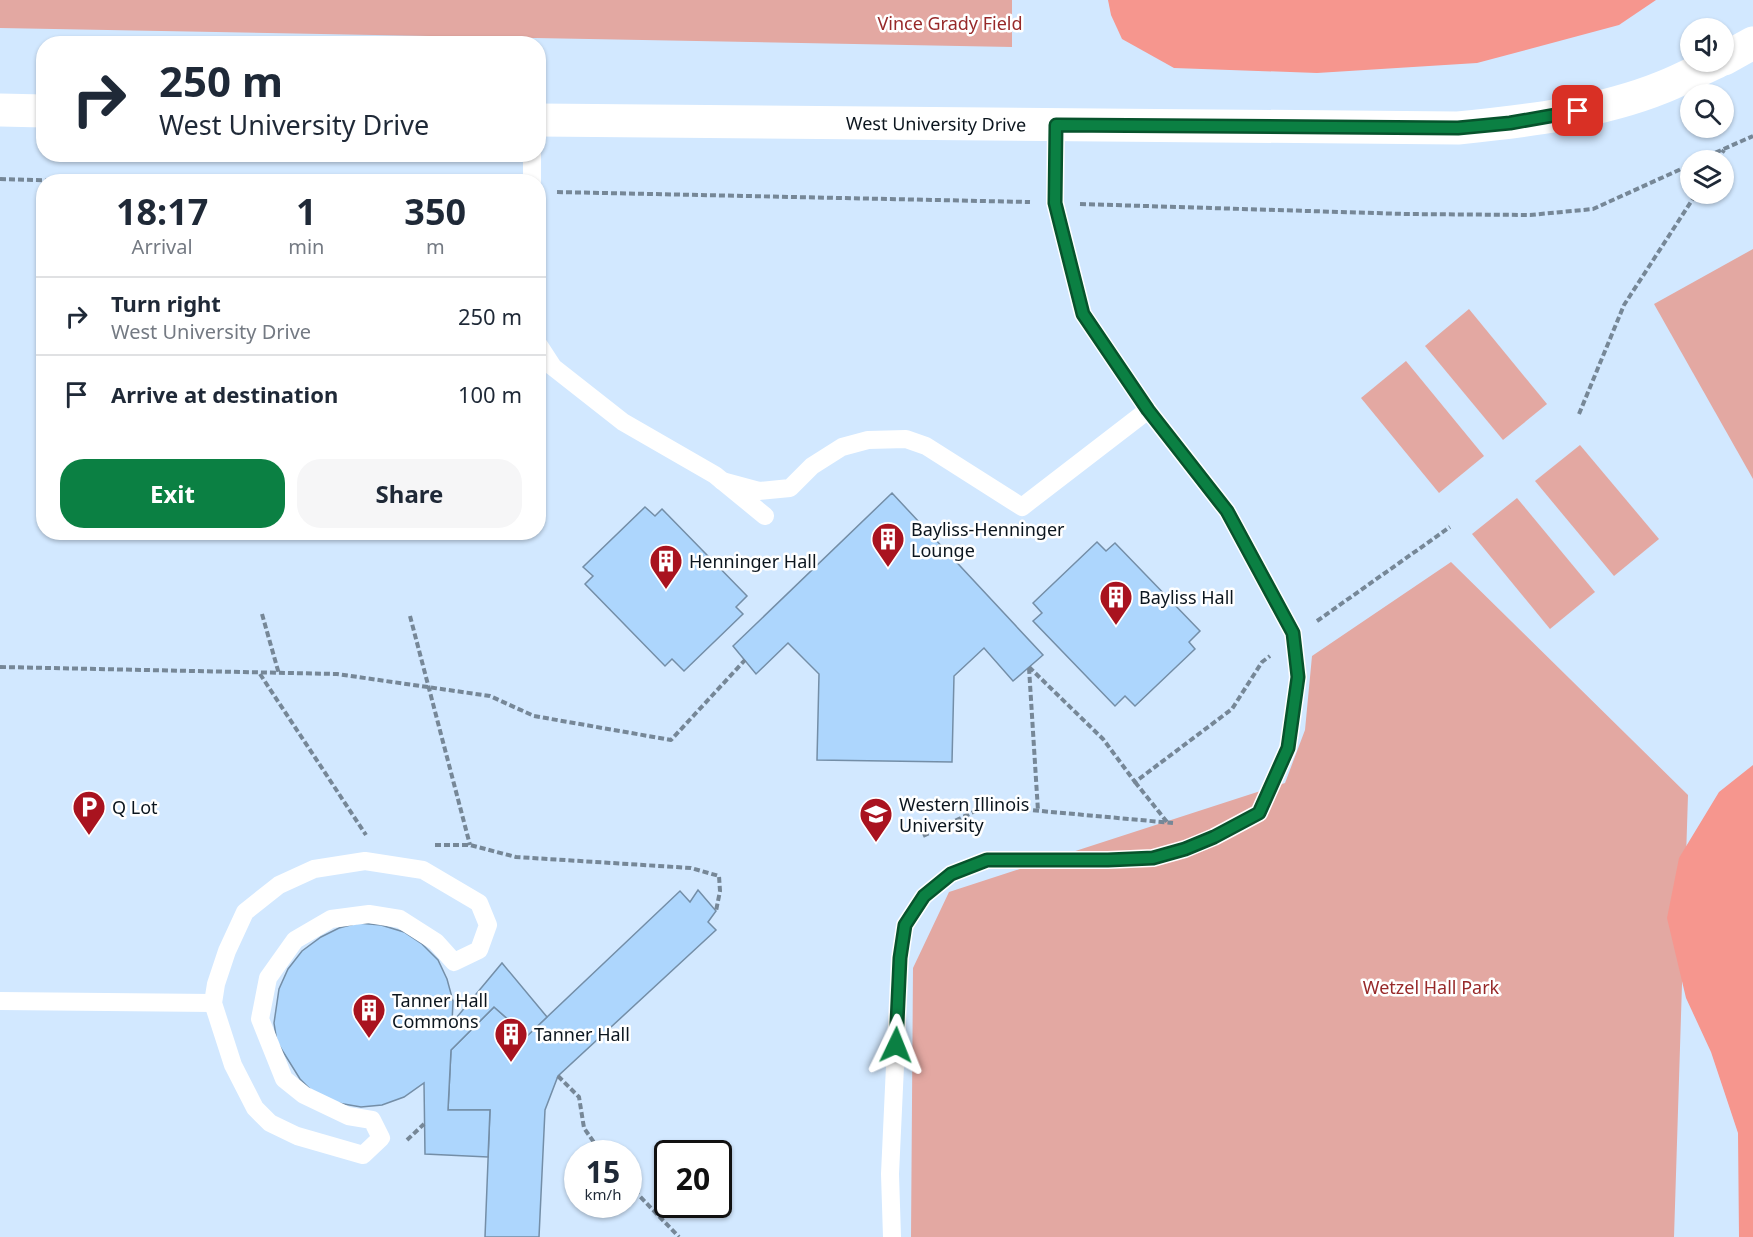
<!DOCTYPE html>
<html lang="en">
<head>
<meta charset="utf-8">
<style>
  :root { --surface:#fff; --page:#f6f6f7; --text:#1f2937; --muted:#747a83; --line:#e0e1e3; --accent:#0b8043 }
  body { margin:0; font-family:"Noto Sans",sans-serif; background:var(--page); color:var(--text); height:100vh; display:flex; flex-direction:column; font-size:22px; white-space:nowrap }
  * { box-sizing:border-box; margin:0 }
  p { font-size:20px; color:var(--muted) }
  .icon { flex:none; width:33px; height:33px; fill:none; stroke:currentColor; stroke-width:2; stroke-linecap:round; stroke-linejoin:round }
  .map { position:relative; flex:1; overflow:hidden }
  .details { position:absolute; left:36px; top:174px; width:510px; height:366px; display:flex; flex-direction:column; background:var(--surface); border-radius:24px; box-shadow:0 2px 4px #0004 }
  .details>* { flex:none }
  .top-card { position:absolute; left:36px; top:36px; width:510px; height:126px; border-radius:24px; box-shadow:0 2px 4px #0004; background:#fff; color:var(--text); overflow:hidden }
  .buttons { position:absolute; left:1680px; top:18px; display:grid; gap:12px }
  .buttons a { display:grid; place-items:center; width:54px; height:54px; border-radius:50%; background:var(--surface); box-shadow:0 2px 4px #0004; font-size:30px }
  .speed { position:absolute; left:564px; top:1140px; display:flex; gap:12px; font-size:30px; font-weight:700; text-align:center }
  .speed>* { display:grid; place-content:center; width:78px; height:78px; border-radius:50%; background:var(--surface); box-shadow:0 2px 4px #0004; line-height:1 }
  .speed small { font-size:15px; font-weight:400 }
  .speed .limit { border:3px solid #111; border-radius:9px; background:#fff; color:#111 }
  .pin { position:absolute; display:grid; place-items:center; width:51px; height:51px; color:#fff; margin:-26px; border-radius:12px; box-shadow:0 3px 9px #0006 }
  .me { position:absolute; width:66px; margin:-33px; rotate:2deg; stroke-linejoin:round; filter:drop-shadow(0 0 4px #0008) }
  .turn { display:flex; align-items:center; gap:21px; height:126px; padding:0 24px; font-size:27px }
  .turn .icon { width:78px; height:78px; stroke-width:2.5 }
  .turn b { display:block; font-size:42px; line-height:51px }
  .eta { display:flex; justify-content:space-evenly; align-items:center; height:102px; text-align:center }
  .eta b { font-size:36px; font-weight:700; line-height:42px }
  .primary-button { display:flex; gap:12px; margin-top:auto; padding:12px 24px }
  .primary-button a { flex:1; height:69px; border-radius:24px; background:var(--accent); color:#fff; font-size:24px; font-weight:700; line-height:69px; text-align:center }
  .primary-button a+a { background:var(--page); color:var(--text) }
  ul { padding:0; list-style:none }
  li { display:flex; align-items:center; gap:18px; height:78px; padding:0 24px; border-top:2px solid var(--line) }
  li div { flex:1 }
  li b { display:block; font-size:22px }
  li em { font-style:normal }
  .map>svg:first-child { display:block }
  .green { fill:#e3a8a2 }
  .forest { fill:#f6968e }
  .building { fill:#add6fd; stroke:#748ea7; stroke-width:1.5 }
  .lines { fill:none; stroke-linecap:round; stroke-linejoin:round }
  .path { stroke:#768797; stroke-width:4; stroke-dasharray:6 3; stroke-linecap:butt }
  .lane { stroke:#fff; stroke-width:18 }
  .secondary { stroke:#fff; stroke-width:33 }
  .route-casing { stroke:#07532c; stroke-width:15 }
  .route { stroke:#0b8043; stroke-width:10 }
  .labels { text-anchor:middle; dominant-baseline:central; stroke-width:5; stroke-linejoin:round; paint-order:stroke }
  .park-label { font-size:18px; fill:#972929; stroke:#fff }
  .street-label { font-size:18px; fill:#0b151e; stroke:#fff }
  .poi-label { font-size:18px; fill:#0b151e; stroke:#fff; text-anchor:start }
</style>
</head>
<body>
<div class="map">
<svg width="1753" height="1237" viewBox="0 0 1753 1237">
  <rect width="100%" height="100%" fill="#d2e8ff"/>
  <g class="green">
    <polygon points="0,0 1012,0 1012,47 0,28"/>
    <polygon points="1753,249 1753,479 1654,304"/>
    <polygon points="1469,309 1547,404 1503,440 1425,346"/>
    <polygon points="1406,361 1484,456 1439,493 1361,398"/>
    <polygon points="1580,445 1659,539 1614,576 1535,481"/>
    <polygon points="1517,498 1595,592 1550,629 1472,534"/>
    <polygon points="1451,562 1688,795 1674,1237 911,1237 913,968 949,892 1285,783 1305,730 1312,656"/>
  </g>
  <g class="forest">
    <polygon points="1108,0 1656,0 1619,25 1477,63 1317,73 1174,68 1122,39 1111,15"/>
    <polygon points="1753,765 1753,1237 1739,1237 1738,1133 1711,1052 1686,998 1667,918 1679,858 1719,792"/>
  </g>
  <g class="building">
    <polygon points="892,493 1043,655 1013,681 984,648 954,676 952,762 817,760 819,674 788,643 756,674 733,646"/>
    <polygon points="645,507 655,516 662,509 747,596 736,607 743,614 684,671 672,659 665,666 585,584 593,576 583,567"/>
    <polygon points="1097,542 1106,551 1115,543 1200,631 1189,642 1195,649 1135,706 1125,696 1115,706 1033,621 1042,613 1033,603"/>
    <polygon points="698,890 716,911 708,922 716,930 558,1076 545,1110 539,1237 485,1237 490,1110 448,1110 451,1050 494,1007 527,1036 680,891 690,902"/>
    <polygon points="358,923 381,925 404,932 422,944 438,960 447,979 453,1001 452,1023 502,963 547,1017 527,1036 494,1007 451,1050 448,1110 490,1110 488,1157 425,1154 424,1083 404,1097 382,1105 361,1107 338,1103 315,1094 300,1079 277,1042 274,1023 279,989 288,969 302,951 321,937 339,928"/>
  </g>
  <g class="lines">
    <g class="path">
      <polyline points="1699,160 1753,136"/>
      <polyline points="1717,160 1724,150"/>
      <polyline points="0,179 98,182"/>
      <polyline points="557,192 1030,202"/>
      <polyline points="1080,204 1406,214 1530,215 1593,209 1690,165"/>
      <polyline points="1579,414 1624,305 1696,194"/>
      <polyline points="262,614 279,674"/>
      <polyline points="410,616 470,845"/>
      <polyline points="1317,621 1450,527"/>
      <polyline points="0,667 337,674 490,696 534,716 671,740 745,660"/>
      <polyline points="1029,667 1103,739 1135,782 1232,709 1262,662 1270,656"/>
      <polyline points="1029,668 1038,811"/>
      <polyline points="260,674 366,835"/>
      <polyline points="1135,782 1167,822"/>
      <polyline points="923,836 986,806 1173,823"/>
      <polyline points="435,845 470,845 516,857 691,868 719,876 720,891 716,911"/>
      <polyline points="558,1076 579,1097 584,1128 602,1154"/>
      <polyline points="407,1140 424,1124"/>
      <polyline points="628,1184 679,1237"/>
    </g>
    <g class="lane">
      <polyline points="532,182 532,154"/>
      <polyline points="538,344 553,367 623,422 715,475 765,516"/>
      <polyline points="722,481 759,491 790,488 812,466 842,447 868,440 906,439 926,446 1022,507 1148,410"/>
      <polygon points="365,861 423,870 479,903 488,925 479,950 454,962 436,942 400,919 369,914 331,919 295,940 268,978 260,1019 284,1079 304,1095 348,1116 372,1120 381,1138 363,1155 297,1136 270,1123 255,1108 233,1065 213,1003 216,984 227,951 245,912 279,885 314,869"/>
      <polyline points="0,1001 213,1003"/>
      <polyline points="892,1237 890,1174 900,958 905,925 924,896 951,874 987,860 1108,860 1153,858 1185,849 1214,837 1259,813 1288,748 1298,677 1293,633 1227,511 1148,410 1083,314 1055,203 1056,125"/>
    </g>
    <g class="secondary">
      <polyline points="1724,59 1753,43"/>
      <polyline points="0,110 44,111"/>
      <path id="s1" d="M538 120 1458 128C1526 121 1599 113 1663 87 1681 80 1699 70 1717 62"/>
    </g>
  </g>
  <g class="lines">
    <defs>
      <polyline id="route" points="896,1045 900,958 905,925 924,896 951,874 987,860 1108,860 1153,858 1185,849 1214,837 1259,813 1288,748 1298,677 1293,633 1227,511 1148,410 1083,314 1055,203 1056,125 1458,128 1510,123 1578,111"/>
    </defs>
    <use href="#route" class="route-casing"/>
    <use href="#route" class="route"/>
  </g>
  <defs>
    <symbol id="building-pin" viewBox="-11 -11 22 30"><path d="M0 17L-7.5 6A9.5 9.5 0 1 1 7.5 6Z" fill="#a9131f" stroke="#fff"/><path d="M-4-6H4V6H1V3H-1V6H-4ZM-2.5-4.3h1.7v1.8h-1.7ZM.8-4.3h1.7v1.8H.8ZM-2.5-1h1.7V.8h-1.7ZM.8-1h1.7V.8H.8Z" fill="#fff"/></symbol>
    <symbol id="parking-pin" viewBox="-11 -11 22 30"><path d="M0 17L-7.5 6A9.5 9.5 0 1 1 7.5 6Z" fill="#a9131f" stroke="#fff"/><path d="M-3.5-5.5H1a3.5 3.5 0 0 1 0 7H-1V5.5H-3.5ZM-1-3.4V-.6H.8a1.4 1.4 0 0 0 0-2.8Z" fill="#fff"/></symbol>
    <symbol id="university-pin" viewBox="-11 -11 22 30"><path d="M0 17L-7.5 6A9.5 9.5 0 1 1 7.5 6Z" fill="#a9131f" stroke="#fff"/><path d="M0-5L7-2L0 1L-7-2ZM-4 1L0 2.5L4 1V4Q0 6-4 4Z" fill="#fff"/></symbol>
  </defs>
  <g fill-rule="evenodd">
    <use href="#building-pin" x="869" y="520" width="38" height="52"/>
    <use href="#building-pin" x="647" y="542" width="38" height="52"/>
    <use href="#building-pin" x="1097" y="578" width="38" height="52"/>
    <use href="#parking-pin" x="70" y="788" width="38" height="52"/>
    <use href="#university-pin" x="857" y="795" width="38" height="52"/>
    <use href="#building-pin" x="350" y="991" width="38" height="52"/>
    <use href="#building-pin" x="492" y="1015" width="38" height="52"/>
  </g>
  <g class="labels">
    <g class="park-label">
      <text x="950" y="23">Vince Grady Field</text>
      <text x="1431" y="987">Wetzel Hall Park</text>
    </g>
    <g class="street-label">
      <text stroke="none"><textPath href="#s1" startOffset="398">West University Drive</textPath></text>
    </g>
    <g class="poi-label">
      <text x="911" y="529">Bayliss-Henninger<tspan x="911" dy="21">Lounge</tspan></text>
      <text x="689" y="561">Henninger Hall</text>
      <text x="1139" y="597">Bayliss Hall</text>
      <text x="899" y="804">Western Illinois<tspan x="899" dy="21">University</tspan></text>
      <text x="112" y="807">Q Lot</text>
      <text x="392" y="1000">Tanner Hall<tspan x="392" dy="21">Commons</tspan></text>
      <text x="534" y="1034">Tanner Hall</text>
    </g>
  </g>
</svg>
<div class="buttons">
<a><svg class="icon" aria-label="sound" viewBox="0 0 24 24"><path d="M4 9h4l5-4v14l-5-4H4zM17 9q2 3 0 6"/></svg></a>
<a><svg class="icon" aria-label="search" viewBox="0 0 24 24"><circle cx="10" cy="10" r="6"/><path d="M15 15l6 6"/></svg></a>
<a><svg class="icon" aria-label="layers" viewBox="0 0 24 24"><path d="M12 4l9 5-9 5-9-5zM3 14l9 5 9-5"/></svg></a>
</div>
<div class="speed"><div>15<small>km/h</small></div><div class="limit">20</div></div>
<div class="pin" style="left:1578px;top:111px;background:#d93025"><svg class="icon" aria-label="arrive" viewBox="0 0 24 24"><path d="M6 21V4h12l-3 4 3 4H6"/></svg></div>
<svg class="me" style="left:896px;top:1045px" viewBox="-20 -20 40 40"><path d="M0-17L14 15 0 8-14 15z" fill="#0b8043" stroke="#fff" stroke-width="4"/></svg>
<div class="top-card">
<div class="turn"><svg class="icon" aria-label="right" viewBox="0 0 24 24"><path d="M7 20v-9h11M14 6l5 5-5 5"/></svg><div><b>250 m</b>West University Drive</div></div>
</div>
<section class="details">
<div class="eta">
<div><b>18:17</b><p>Arrival</p></div>
<div><b>1</b><p>min</p></div>
<div><b>350</b><p>m</p></div>
</div>
<ul>
<li><svg class="icon" aria-label="right" viewBox="0 0 24 24"><path d="M7 20v-9h11M14 6l5 5-5 5"/></svg><div><b>Turn right</b><p>West University Drive</p></div><em>250 m</em></li>
<li><svg class="icon" aria-label="arrive" viewBox="0 0 24 24"><path d="M6 21V4h12l-3 4 3 4H6"/></svg><div><b>Arrive at destination</b></div><em>100 m</em></li>
</ul>
<div class="primary-button"><a>Exit</a><a>Share</a></div>
</section>
</div>
</body>
</html>
